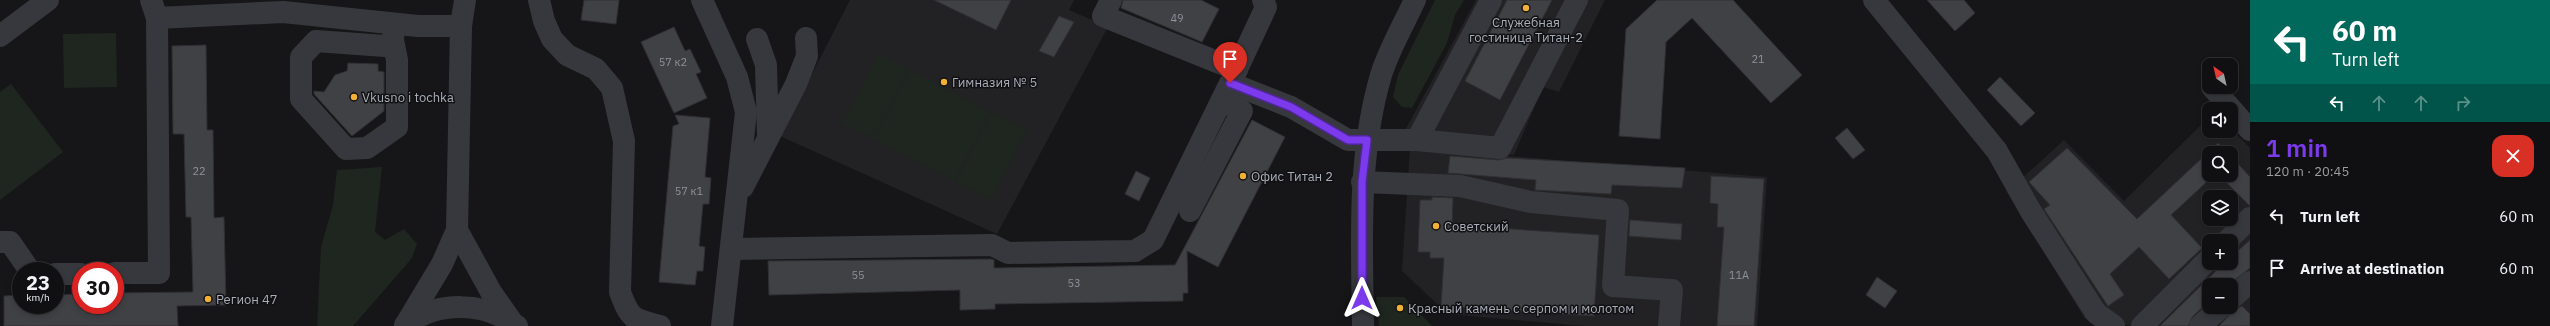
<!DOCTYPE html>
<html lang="en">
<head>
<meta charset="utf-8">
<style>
  :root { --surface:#101012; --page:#19191b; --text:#f1f3f6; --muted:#9c9d9f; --line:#303032; --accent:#7c3aed }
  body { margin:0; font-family:"IBM Plex Sans",sans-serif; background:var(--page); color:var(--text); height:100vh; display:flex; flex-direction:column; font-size:15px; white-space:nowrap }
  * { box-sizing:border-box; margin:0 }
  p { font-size:13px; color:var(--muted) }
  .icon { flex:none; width:22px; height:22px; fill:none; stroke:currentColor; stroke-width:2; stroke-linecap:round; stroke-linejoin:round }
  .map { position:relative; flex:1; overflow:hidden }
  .sheet { display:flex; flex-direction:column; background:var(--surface); width:300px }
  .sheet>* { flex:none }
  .hud { background:#00695c; color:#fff; overflow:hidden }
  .needle { width:26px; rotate:326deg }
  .tools { position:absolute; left:2202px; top:58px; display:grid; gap:8px }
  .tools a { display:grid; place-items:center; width:36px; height:36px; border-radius:8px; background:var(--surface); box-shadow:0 2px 6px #0003,0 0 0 1px var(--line); font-size:20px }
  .speed { position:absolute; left:12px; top:262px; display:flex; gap:8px; font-size:20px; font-weight:700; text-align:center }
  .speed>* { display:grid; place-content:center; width:52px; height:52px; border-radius:50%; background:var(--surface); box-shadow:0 2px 6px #0003,0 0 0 1px var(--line); line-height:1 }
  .speed small { font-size:10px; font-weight:400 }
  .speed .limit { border:6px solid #d22; background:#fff; color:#111 }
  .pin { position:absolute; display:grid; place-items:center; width:34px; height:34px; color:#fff; margin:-41px -17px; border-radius:50% 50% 50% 0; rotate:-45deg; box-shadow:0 0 4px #0007 }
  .pin .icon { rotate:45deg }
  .me { position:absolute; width:44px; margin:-22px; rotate:0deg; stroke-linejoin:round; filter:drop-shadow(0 0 3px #0008) }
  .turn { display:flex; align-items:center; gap:14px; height:84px; padding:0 16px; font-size:18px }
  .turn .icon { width:52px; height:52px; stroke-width:2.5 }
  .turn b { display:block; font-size:28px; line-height:34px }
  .lanes { display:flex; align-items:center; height:38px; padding:0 16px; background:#0003; justify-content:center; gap:20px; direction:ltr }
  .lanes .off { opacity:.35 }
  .round { display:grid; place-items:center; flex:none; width:42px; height:42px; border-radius:12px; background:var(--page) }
  .overview { display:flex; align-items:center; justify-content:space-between; height:68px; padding:0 16px }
  h1 { font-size:24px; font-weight:600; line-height:30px; color:var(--accent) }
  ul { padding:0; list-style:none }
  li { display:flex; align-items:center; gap:12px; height:52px; padding:0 16px }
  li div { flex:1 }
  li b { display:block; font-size:15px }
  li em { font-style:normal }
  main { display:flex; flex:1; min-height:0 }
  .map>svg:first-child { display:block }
  .built { fill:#222225; fill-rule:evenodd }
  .green { fill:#1e261f }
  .building { fill:#404145; stroke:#303034 }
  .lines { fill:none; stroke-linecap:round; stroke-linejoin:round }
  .minor { stroke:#37383d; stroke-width:22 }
  .route-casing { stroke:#51269a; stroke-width:10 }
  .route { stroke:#7c3aed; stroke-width:7 }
  .poi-dot { fill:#f2b134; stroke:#111113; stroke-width:1.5 }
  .labels { text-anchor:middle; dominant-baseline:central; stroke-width:3; stroke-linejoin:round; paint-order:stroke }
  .number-label { font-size:11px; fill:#8e929b }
  .poi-label { font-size:13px; fill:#a8adb8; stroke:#111113; text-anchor:start }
</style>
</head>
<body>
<main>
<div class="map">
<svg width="2250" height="326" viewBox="0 0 2250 326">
  <rect width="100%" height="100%" fill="#161618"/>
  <g class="built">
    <polygon points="850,0 1074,0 1069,10 1108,27 997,234 780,136"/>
    <polygon points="1476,0 1605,0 1559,92 1543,87 1514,155 1397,145"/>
    <path d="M2209 117V131H2231V129L2250 148V326H2132L2085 319 2007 192 2064 140 2124 201ZM2209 153H2231V175H2209ZM2209 197H2231V219H2209ZM2209 241H2231V263H2209ZM2209 285H2231V307H2209Z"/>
    <polygon points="1410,148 1767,177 1757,326 1584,326 1448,314 1402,271"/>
  </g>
  <g class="green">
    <polygon points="1435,0 1464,0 1455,15 1447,43 1412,108 1402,107 1393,97 1398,75"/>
    <polygon points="116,33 117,87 64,88 63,34"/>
    <polygon points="879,54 909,69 873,138 842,123"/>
    <polygon points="910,70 990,112 954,181 874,139"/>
    <polygon points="11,84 63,152 0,200 0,92"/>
    <polygon points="992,112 1027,130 991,200 956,182"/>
    <polygon points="382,167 375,232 385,240 404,229 417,244 412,258 353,326 317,326 321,247 333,205 337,170"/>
    <polygon points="1376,297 1404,297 1432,326 1379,326"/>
  </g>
  <g class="building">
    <polygon points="584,0 619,0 616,24 581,20"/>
    <polygon points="934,0 1011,0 996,30"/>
    <polygon points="1123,0 1201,0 1219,9 1202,42 1121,8"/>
    <polygon points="1507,0 1552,0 1500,100 1465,81"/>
    <polygon points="1657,0 1733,0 1802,75 1771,103 1692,18 1666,42 1660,139 1619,136 1626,29"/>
    <polygon points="1927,0 1964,0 1975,13 1955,31"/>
    <polygon points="1059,16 1074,22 1054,57 1039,51"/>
    <polygon points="674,27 685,51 690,49 701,72 696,74 707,98 674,113 641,42"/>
    <polygon points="206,45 207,130 213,130 214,218 224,217 226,305 177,306 178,326 4,326 4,296 21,295 21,305 55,305 55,295 81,294 81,305 115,305 115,293 193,292 191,217 186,217 184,134 173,134 172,46"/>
    <polygon points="348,63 378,64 378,71 384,72 384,111 352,136 314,94 314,91 324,92 335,75 347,71"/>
    <polygon points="2000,77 2035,113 2021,126 1987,90"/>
    <polygon points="675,115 710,118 705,177 711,178 709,204 703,204 699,246 705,247 703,271 697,271 695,285 659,282 673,126 679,124"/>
    <polygon points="1252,120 1285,137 1218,267 1187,251 1188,293 1183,293 1183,301 995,304 995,309 960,310 960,290 769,295 768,261 991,259 994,260 994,268 1175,265"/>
    <polygon points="1847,128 1865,150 1853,159 1835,138"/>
    <polygon points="2218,143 2228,153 2209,153 2209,175 2214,175 2171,215 2202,248 2169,279 2139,247 2110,274 2124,295 2108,306 2044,209 2050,205 2029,182 2067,148 2137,219"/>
    <polygon points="1450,156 1499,160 1507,158 1685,168 1682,188 1612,185 1611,194 1535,190 1536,180 1448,173"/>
    <polygon points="2231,156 2250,177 2250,206 2219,175 2231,175"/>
    <polygon points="1136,171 1150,178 1139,201 1125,194"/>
    <polygon points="1711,176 1764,179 1754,326 1717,326 1724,227 1717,227 1718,204 1710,203"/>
    <polygon points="1432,197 1453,198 1452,225 1599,235 1594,316 1441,306 1444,258 1430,258 1430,252 1418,252 1420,200 1432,200"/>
    <polygon points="1630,220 1682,224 1681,240 1629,236"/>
    <polygon points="2250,240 2250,268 2228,285 2209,285 2209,301 2192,317 2188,326 2160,326 2224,263 2231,263 2231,257"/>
    <polygon points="1877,277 1897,291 1885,308 1866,295"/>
    <polygon points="2242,306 2250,314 2250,326 2219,326 2233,311"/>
  </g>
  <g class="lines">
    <g class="minor">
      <polyline points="151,0 157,18 283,12 418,26 461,26"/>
      <path d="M539 0 544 21 552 39 567 55 596 69 612 88 624 141 620 292C630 319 632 319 660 326"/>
      <polyline points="702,0 737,77 746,112 722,326"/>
      <polyline points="1111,0 1103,16 1237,70"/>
      <polyline points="1874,0 1997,151 2030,210 2096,313 2114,326"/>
      <polyline points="0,36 48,0"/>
      <polyline points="757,39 766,65 768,137"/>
      <polyline points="393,40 397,60 397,127 367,148 346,149 301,99 301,57 316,41 385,46 393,40 394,24"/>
      <polyline points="1231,82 1266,7 1263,0"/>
      <polyline points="2212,87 2250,130"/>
      <polyline points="1417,140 1491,0"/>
      <polyline points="1362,182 1460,186 1531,202 1618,210 1613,286 1672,290 1669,326"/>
      <polyline points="743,187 796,84 807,56 806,38"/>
      <polyline points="1190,211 1242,111 1222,101"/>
      <polyline points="457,230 491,292 512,322"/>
      <polyline points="2227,241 2250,218"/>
      <polyline points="0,242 10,242 30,271"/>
      <polyline points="731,249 992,245 1008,253 1135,251 1153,240 1230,83 1291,107 1348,140 1417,140 1500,148 1577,0"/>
      <polyline points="115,273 159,273 157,18"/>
      <polyline points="55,274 81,274"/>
      <polyline points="2231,299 2250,282"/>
      <polyline points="406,324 442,264 457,230 461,26 465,0"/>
      <path d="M405 325C437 301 484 301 517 326"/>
      <path d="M1363 326C1362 242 1357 157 1381 75 1389 49 1404 24 1415 0"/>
      <polyline points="2142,326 2209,259"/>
      <polyline points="2200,326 2221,307"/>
    </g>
  </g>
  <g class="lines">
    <defs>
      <polyline id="route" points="1230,83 1291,107 1348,140 1367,140 1362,182 1362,298"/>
    </defs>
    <use href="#route" class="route-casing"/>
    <use href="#route" class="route"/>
  </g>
  <g class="poi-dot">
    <circle cx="1526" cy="8" r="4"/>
    <circle cx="944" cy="82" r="4"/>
    <circle cx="354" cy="97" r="4"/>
    <circle cx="1243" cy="176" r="4"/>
    <circle cx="1436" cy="226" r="4"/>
    <circle cx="208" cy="299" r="4"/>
    <circle cx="1400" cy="308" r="4"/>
  </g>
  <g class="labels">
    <g class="number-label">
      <text x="1177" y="18">49</text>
      <text x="1758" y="59">21</text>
      <text x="673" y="62">57 к2</text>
      <text x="199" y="171">22</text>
      <text x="689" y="191">57 к1</text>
      <text x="858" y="275">55</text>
      <text x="1739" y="275">11А</text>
      <text x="1074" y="283">53</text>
    </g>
    <g class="poi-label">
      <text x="1526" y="22" text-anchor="middle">Служебная<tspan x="1526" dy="15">гостиница Титан-2</tspan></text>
      <text x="952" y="82">Гимназия № 5</text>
      <text x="362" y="97">Vkusno i tochka</text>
      <text x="1251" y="176">Офис Титан 2</text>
      <text x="1444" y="226">Советский</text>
      <text x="216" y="299">Регион 47</text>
      <text x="1408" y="308">Красный камень с серпом и молотом</text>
    </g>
  </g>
</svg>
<div class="tools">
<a><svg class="needle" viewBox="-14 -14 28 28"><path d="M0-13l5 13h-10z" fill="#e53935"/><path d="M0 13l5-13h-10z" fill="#9c9d9f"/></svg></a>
<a><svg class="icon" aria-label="sound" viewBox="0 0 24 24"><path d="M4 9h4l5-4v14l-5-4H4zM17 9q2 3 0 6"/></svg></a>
<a><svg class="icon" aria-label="search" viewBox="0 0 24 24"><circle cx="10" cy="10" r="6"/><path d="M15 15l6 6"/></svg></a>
<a><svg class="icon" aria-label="layers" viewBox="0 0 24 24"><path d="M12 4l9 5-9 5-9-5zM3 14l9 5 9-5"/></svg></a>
<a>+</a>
<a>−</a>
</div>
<div class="speed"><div>23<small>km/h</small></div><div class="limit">30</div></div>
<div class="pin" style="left:1230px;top:83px;background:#d93025"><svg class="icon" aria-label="arrive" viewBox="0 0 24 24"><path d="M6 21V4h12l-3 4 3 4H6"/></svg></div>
<svg class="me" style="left:1362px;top:298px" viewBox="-20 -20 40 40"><path d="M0-17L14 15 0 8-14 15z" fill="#7c3aed" stroke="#fff" stroke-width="4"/></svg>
</div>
<section class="sheet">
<div class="hud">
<div class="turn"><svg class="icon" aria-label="left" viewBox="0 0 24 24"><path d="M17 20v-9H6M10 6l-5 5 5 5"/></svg><div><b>60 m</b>Turn left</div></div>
<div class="lanes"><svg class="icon" aria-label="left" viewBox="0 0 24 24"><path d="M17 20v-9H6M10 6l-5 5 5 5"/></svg><svg class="icon off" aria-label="ahead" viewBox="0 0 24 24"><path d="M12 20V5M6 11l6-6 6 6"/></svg><svg class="icon off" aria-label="ahead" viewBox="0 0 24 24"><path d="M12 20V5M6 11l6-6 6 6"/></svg><svg class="icon off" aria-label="right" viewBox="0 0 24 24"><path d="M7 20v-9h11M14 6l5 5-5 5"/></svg></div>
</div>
<div class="overview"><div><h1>1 min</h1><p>120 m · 20:45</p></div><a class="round" style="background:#d93025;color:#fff"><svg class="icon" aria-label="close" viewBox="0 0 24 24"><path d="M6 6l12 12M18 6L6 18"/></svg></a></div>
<ul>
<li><svg class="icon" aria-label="left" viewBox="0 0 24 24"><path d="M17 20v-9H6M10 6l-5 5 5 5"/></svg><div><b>Turn left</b></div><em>60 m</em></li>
<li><svg class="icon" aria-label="arrive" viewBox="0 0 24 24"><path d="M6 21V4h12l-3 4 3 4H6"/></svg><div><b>Arrive at destination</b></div><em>60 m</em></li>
</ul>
</section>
</main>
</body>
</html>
